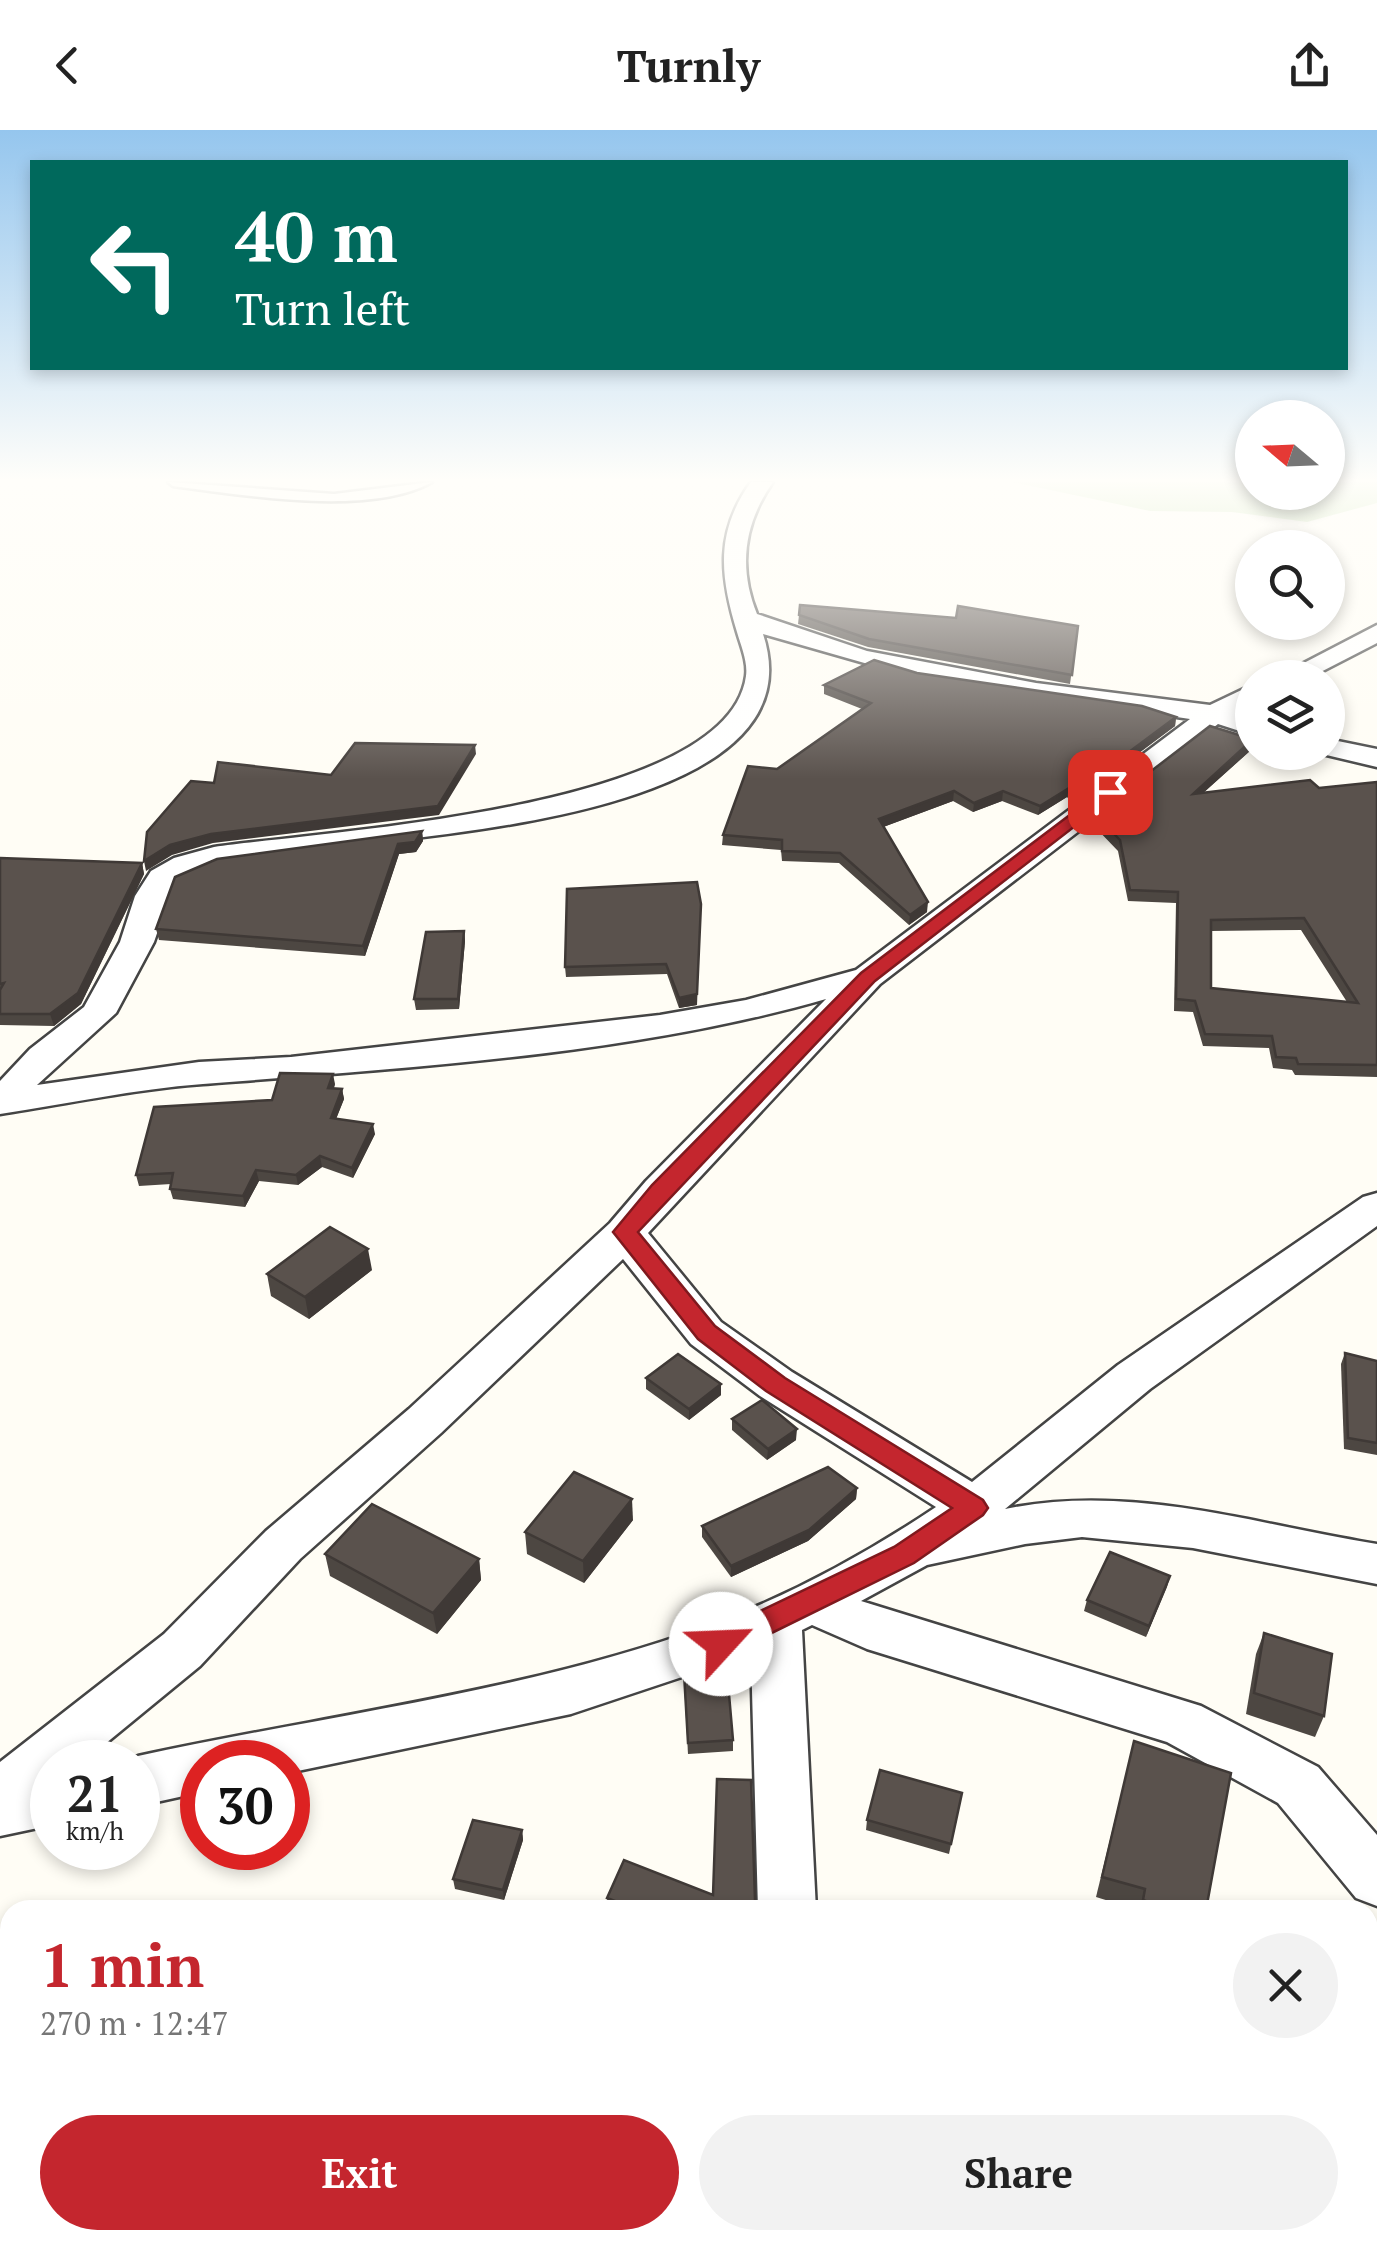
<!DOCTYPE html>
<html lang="en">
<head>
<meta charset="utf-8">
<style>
  :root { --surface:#fff; --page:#f2f2f2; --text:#222; --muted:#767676; --accent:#c4262e }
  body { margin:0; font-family:"PT Serif",serif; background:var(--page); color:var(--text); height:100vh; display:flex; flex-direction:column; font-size:38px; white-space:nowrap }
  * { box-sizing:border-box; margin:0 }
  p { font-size:32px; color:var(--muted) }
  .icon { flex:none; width:55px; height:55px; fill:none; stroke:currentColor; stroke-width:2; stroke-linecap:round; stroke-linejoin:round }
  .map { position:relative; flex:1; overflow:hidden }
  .sheet { position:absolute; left:0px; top:1770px; width:1378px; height:350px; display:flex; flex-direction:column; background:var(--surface); border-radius:30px 30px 0 0; box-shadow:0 5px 15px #0003 }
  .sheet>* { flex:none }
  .top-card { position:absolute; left:30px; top:30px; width:1318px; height:210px; border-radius:0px; box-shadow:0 5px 15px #0003; background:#00695c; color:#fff; overflow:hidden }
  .needle { width:65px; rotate:289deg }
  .controls { position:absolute; left:1235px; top:270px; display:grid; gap:20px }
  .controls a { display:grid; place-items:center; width:110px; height:110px; border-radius:50%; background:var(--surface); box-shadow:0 5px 15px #0003; font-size:50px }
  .speed { position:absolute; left:30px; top:1610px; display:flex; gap:20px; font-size:50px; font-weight:700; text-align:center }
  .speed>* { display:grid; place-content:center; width:130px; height:130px; border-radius:50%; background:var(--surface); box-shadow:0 5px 15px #0003; line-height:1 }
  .speed small { font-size:25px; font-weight:400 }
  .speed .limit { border:15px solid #d22; background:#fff; color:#111 }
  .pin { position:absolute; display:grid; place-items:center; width:85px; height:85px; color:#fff; margin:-42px; border-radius:20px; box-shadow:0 5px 15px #0006 }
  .me { position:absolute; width:110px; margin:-55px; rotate:65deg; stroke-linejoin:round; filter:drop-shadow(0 0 8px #0008) }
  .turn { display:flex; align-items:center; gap:35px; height:210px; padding:0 40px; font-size:45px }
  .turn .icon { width:130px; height:130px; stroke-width:2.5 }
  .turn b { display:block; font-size:70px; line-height:85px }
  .round { display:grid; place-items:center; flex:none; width:105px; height:105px; border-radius:52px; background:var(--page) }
  .head { display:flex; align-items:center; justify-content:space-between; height:170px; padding:0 40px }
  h1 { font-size:60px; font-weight:600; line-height:75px; color:var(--accent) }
  .cta { display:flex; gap:20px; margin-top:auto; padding:20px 40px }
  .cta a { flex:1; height:115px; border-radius:60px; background:var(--accent); color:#fff; font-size:40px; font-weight:600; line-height:115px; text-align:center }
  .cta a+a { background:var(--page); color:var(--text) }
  header { display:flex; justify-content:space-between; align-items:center; height:130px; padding:0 40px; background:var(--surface); font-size:45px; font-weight:600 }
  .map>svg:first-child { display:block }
  .forest { fill:#b9dc9c }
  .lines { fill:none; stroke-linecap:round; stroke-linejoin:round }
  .lane-casing { stroke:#444; stroke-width:5 }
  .street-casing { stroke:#444; stroke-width:5 }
  .lane { fill:#fff; fill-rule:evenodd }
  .street { fill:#fff; fill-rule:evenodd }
  .wall { fill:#4d4742; fill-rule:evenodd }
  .shaded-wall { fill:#3f3936 }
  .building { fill:#5a524d; stroke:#3f3936; stroke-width:2.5; fill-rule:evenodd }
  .route { fill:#c4262e; stroke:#7f191e; stroke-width:2.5 }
</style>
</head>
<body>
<header><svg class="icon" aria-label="back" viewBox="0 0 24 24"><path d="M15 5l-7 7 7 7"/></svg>Turnly<svg class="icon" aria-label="share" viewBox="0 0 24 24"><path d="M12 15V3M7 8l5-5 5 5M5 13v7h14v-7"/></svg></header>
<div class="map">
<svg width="1377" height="2120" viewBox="0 0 1377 2120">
  <rect width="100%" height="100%" fill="#fffdf5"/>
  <polygon class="forest" points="1013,352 1252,352 1252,362 1328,362 1328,352 1377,352 1377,373 1307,392 1232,382 1150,381"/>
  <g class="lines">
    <defs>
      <path id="lane" d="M168 352 334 364 432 352C370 387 243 365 173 356Z"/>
      <g id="street">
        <path d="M751 352H773C744 393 738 437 757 484L867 521 1036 553 1210 575 1252 555V574L1237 583 1252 588V605L1218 594 880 854 648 1103 721 1192 792 1242 972 1352 1118 1235 1363 1067 1377 1063V1096L1150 1259 1005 1379C1131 1353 1253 1394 1377 1414V1454L1193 1418 1082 1407 1025 1414 927 1435 861 1471 1201 1576 1318 1637 1377 1705V1776L1356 1768 1278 1673 1167 1612 867 1519 812 1495 802 1500 816 1780H758L751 1524 571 1584 288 1643V1632H202V1662L138 1676V1632H120L138 1626C321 1586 531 1561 707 1496 787 1467 866 1424 936 1377L760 1266 691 1214 623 1129 441 1303 300 1429 200 1536 83 1632H52V1695L0 1706V1632L164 1504 266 1401 409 1279 610 1093 646 1051 826 869C631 925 406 938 203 954 135 959 67 974 0 984V951L30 919 84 877 120 812 135 766 151 741 174 728 214 717C323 701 728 680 746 546 748 532 741 516 737 502 720 446 715 402 751 352ZM763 504 917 548 1190 589 856 840 746 870 660 885 291 927 199 932 37 955 116 883 154 812 174 754 218 735C274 727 329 719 385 712 489 698 818 670 763 504Z"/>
        <polygon points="1377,495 1377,513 1309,548 1275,548"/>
        <polygon points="1328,609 1377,619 1377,637 1318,623 1328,622"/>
        <polygon points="0,1857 10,1860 10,1922 0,1919"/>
        <polygon points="162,2110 232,2110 236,2120 166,2120"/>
        <rect x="759" y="2110" width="68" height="10"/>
      </g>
    </defs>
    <use href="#lane" class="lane-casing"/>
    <use href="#street" class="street-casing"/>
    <use href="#lane" class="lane"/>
    <use href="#street" class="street"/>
  </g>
  <g class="wall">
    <polygon points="799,485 956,488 1078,496 1070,554 868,517 798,494"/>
    <polygon points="917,543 1176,587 1175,596 1072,673 1067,667 1038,685 1002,671 973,682 953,671 883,697 927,782 909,795 839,733 782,731 781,720 722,715 723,705 777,639 862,579 824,564 824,555"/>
    <path d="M1251 620 1204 662 1319 658 1377 652V947L1295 945 1292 940 1273 938 1269 918 1203 916 1193 882 1174 881 1176 773 1128 771 1118 721 1093 695 1095 684ZM1301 800 1347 872 1211 858V801Z"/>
    <polygon points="422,701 423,711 416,722 399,724 365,826 159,810 156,799"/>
    <polygon points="0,728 142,733 144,744 81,874 54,896 0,895"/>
    <polygon points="697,752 697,875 679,878 667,844 566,847 565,837"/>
    <polygon points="464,801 465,811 459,879 416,880 414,869"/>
    <polygon points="335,954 334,958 342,959 344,969 336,989 375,1004 353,1048 322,1037 298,1055 259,1051 245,1077 173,1069 170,1059 171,1054 139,1056 136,1045 272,970"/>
    <polygon points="372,1140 309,1189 271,1166 267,1144"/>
    <polygon points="1345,1223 1377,1231 1377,1325 1344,1319 1341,1234"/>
    <polygon points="646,1248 721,1254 721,1265 689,1290 646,1259"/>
    <polygon points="732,1289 796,1310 767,1330 732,1300"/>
    <polygon points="857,1358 856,1369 808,1411 731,1447 702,1407 702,1396"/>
    <polygon points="633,1390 584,1453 527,1424 525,1402"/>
    <polygon points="325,1424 479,1429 481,1450 437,1504 330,1446"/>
    <polygon points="1170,1446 1146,1507 1084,1481 1087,1470"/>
    <polygon points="1264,1503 1324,1586 1315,1607 1246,1584 1256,1524"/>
    <polygon points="684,1554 733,1610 733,1621 688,1624"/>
    <polygon points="1134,1611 1206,1780 1138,1780 1096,1767"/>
    <polygon points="962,1663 949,1724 866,1700 867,1690"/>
    <polygon points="522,1700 523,1710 504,1770 455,1759 453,1749"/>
    <polygon points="713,1765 755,1770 757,1780 613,1780 608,1778 607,1768"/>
    <polygon points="450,2110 611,2110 611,2120 448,2120"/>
    <polygon points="1181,2110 1258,2110 1260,2120 1183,2120"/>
  </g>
  <g class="shaded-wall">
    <polygon points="1176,587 1175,596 1072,673 1074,663"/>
    <polygon points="1252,610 1251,620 1191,674 1193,664"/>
    <polygon points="475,615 476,624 439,685 213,713 172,725 146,741 144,731 170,715"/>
    <polygon points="1069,658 1067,667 1038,685 1040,676"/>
    <polygon points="954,661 953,671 878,699 879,689"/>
    <polygon points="1003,661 1002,671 973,682 974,673"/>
    <polygon points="422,701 423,711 416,722 399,724 365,826 363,816 398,714"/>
    <polygon points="142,733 144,744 81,874 54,896 50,884"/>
    <polygon points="928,772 927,782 909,795 910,785"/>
    <polygon points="701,774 697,875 679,878 679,868"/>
    <polygon points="464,801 465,811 459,879 458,869"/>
    <polygon points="333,944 335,954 330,968 328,958"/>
    <polygon points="342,959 344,969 332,999 331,988"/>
    <polygon points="373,994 375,1004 353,1048 352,1038"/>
    <polygon points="320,1026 322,1037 298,1055 296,1045"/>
    <polygon points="256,1040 259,1051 245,1077 243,1066"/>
    <polygon points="368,1119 372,1140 309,1189 305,1167"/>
    <polygon points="721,1254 721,1265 689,1290 689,1279"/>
    <polygon points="797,1299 796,1310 767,1330 768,1319"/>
    <polygon points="857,1358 856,1369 808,1411 731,1447 731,1436"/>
    <polygon points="632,1369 633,1390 584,1453 583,1431"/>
    <polygon points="479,1429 481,1450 437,1504 433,1483"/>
    <polygon points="1170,1446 1167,1457 1146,1507 1149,1496"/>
    <polygon points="522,1700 523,1710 504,1770 503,1760"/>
    <polygon points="10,1915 10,1955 0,1975 0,1933"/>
  </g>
  <g class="building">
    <polygon points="800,475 956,488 958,476 1078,496 1072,545 869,509 799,485"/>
    <polygon points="874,530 917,543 1142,576 1176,587 1074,663 1069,658 1040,676 1003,661 974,673 954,661 879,689 928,772 910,785 840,723 782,721 782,710 723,705 748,636 777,639 871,573 824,555"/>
    <path d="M1210 596 1252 609V610L1193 664 1310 650 1319 658 1377 652V935L1298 934 1296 928 1276 927 1272 906 1205 904 1195 871 1176 869 1178 762 1130 760 1120 710 1095 684ZM1304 788 1358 873 1211 858V790Z"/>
    <polygon points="355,613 475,615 438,676 211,704 170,715 144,731 147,702 191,651 214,653 218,632 331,645"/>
    <polygon points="422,701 415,712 398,714 363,816 156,799 175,747 217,729"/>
    <polygon points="0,728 142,733 78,863 50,884 0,884 0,860 4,853 0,854"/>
    <polygon points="697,752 701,774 697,864 679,868 666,834 565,837 567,759"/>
    <polygon points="464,801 458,869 414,869 426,802"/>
    <polygon points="280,943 333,944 328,958 342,959 331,988 373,994 352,1038 320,1026 296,1045 256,1040 243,1066 170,1059 173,1043 136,1045 154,977 272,970"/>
    <polygon points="330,1097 368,1119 305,1167 267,1144"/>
    <polygon points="1345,1223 1377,1231 1377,1313 1348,1308"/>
    <polygon points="678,1224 721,1254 689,1279 646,1248"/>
    <polygon points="762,1270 797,1299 768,1319 732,1289"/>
    <polygon points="828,1337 857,1358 809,1400 731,1436 702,1396"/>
    <polygon points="574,1342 632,1369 583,1431 525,1402"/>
    <polygon points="372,1374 479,1429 433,1483 325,1424"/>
    <polygon points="1110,1422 1170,1446 1149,1496 1087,1470"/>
    <polygon points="1264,1503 1332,1524 1324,1586 1254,1563"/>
    <polygon points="727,1541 733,1610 688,1613 684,1543"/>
    <polygon points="1134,1611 1231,1643 1206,1780 1170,1780 1143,1770 1145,1759 1102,1747"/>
    <polygon points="880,1640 962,1663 951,1714 867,1690"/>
    <polygon points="717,1649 751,1650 755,1770 757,1780 638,1780 607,1768 624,1730 713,1765"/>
    <polygon points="473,1690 522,1700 503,1760 453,1749"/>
    <polygon points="883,1774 919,1780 882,1780"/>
    <polygon points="0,1912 10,1915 0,1933"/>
    <polygon points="450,2110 610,2110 610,2119 542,2117 542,2120 448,2120"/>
    <polygon points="834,2110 891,2110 892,2120 834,2120"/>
    <polygon points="1190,2110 1258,2110 1260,2120 1191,2120"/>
  </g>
  <linearGradient id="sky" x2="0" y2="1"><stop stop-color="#95c6ee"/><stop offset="0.54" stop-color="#fffefa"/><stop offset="1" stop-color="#fffefa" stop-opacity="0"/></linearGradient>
  <rect width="1377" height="649" fill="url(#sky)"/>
  <polygon class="route" points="1104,659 1119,662 875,851 638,1102 715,1196 785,1248 983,1370 988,1378 983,1385 914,1433 731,1523 721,1526 710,1523 706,1514 710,1505 894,1417 952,1378 766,1261 698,1209 613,1102 652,1055 861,843"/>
</svg>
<div class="controls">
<a><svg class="needle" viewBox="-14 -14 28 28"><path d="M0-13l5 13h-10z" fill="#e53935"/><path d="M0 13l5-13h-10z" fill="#767676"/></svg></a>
<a><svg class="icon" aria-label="search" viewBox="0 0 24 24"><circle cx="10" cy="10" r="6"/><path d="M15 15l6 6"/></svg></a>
<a><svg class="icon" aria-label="layers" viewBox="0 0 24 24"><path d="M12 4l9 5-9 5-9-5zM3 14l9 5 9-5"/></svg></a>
</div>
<div class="speed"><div>21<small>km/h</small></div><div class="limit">30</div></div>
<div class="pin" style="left:1110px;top:662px;background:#d93025"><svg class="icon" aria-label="arrive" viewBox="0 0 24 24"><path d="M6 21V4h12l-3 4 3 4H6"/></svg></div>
<svg class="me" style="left:721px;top:1514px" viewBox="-20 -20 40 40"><circle r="19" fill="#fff"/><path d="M0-13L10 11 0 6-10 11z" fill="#c4262e"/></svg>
<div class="top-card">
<div class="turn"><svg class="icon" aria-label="left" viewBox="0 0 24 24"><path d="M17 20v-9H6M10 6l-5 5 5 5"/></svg><div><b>40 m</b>Turn left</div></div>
</div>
<section class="sheet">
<div class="head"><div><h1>1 min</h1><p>270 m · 12:47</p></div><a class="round"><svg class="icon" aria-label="close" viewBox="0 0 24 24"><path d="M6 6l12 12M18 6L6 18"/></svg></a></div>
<div class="cta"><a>Exit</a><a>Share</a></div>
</section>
</div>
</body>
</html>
